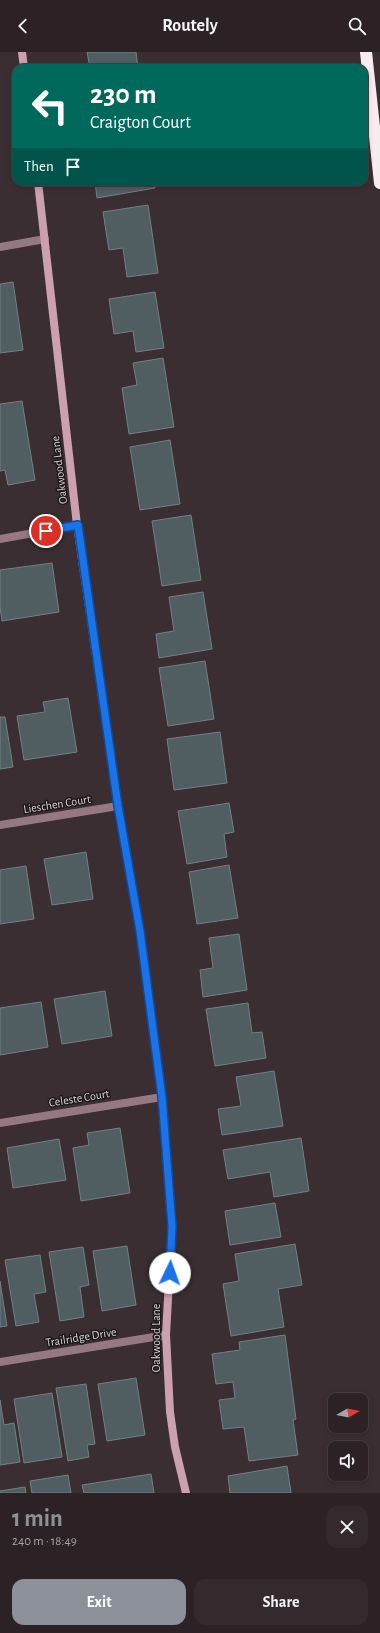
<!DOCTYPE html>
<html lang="en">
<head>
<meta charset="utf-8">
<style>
  :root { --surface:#2c2226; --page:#342a2e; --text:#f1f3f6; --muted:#a6a4a7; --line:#483f43; --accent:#8c9099 }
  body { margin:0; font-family:"Alegreya Sans",sans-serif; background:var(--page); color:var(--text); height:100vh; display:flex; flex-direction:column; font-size:15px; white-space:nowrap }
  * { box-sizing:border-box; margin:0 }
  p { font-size:13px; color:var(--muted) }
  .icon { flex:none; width:22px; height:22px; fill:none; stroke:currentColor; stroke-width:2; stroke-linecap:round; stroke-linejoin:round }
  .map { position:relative; height:1441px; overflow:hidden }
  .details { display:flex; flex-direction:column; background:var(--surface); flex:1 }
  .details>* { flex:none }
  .guide { position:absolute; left:12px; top:12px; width:356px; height:122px; border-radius:12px; box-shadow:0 2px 6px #0003,0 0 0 1px var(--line); background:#00695c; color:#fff; overflow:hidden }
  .needle { width:26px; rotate:81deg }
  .buttons { position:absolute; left:328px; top:1341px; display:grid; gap:8px }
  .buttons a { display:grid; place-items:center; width:40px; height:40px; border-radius:8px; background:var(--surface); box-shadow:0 2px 6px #0003,0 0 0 1px var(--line); font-size:20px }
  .pin { position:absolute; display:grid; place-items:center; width:34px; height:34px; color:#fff; margin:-17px; border:2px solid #fff; border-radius:50%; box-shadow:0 1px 4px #0007 }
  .me { position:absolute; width:44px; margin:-22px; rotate:3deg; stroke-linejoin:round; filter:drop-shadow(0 0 3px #0008) }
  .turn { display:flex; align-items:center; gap:14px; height:84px; padding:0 12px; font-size:18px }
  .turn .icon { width:52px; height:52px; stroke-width:2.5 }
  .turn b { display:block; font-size:28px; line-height:34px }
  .then { display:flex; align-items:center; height:38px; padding:0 12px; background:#0003; gap:8px; font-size:15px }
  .round { display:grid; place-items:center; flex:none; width:42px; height:42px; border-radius:12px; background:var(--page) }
  .headline { display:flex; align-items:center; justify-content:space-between; height:68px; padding:0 12px }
  h1 { font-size:24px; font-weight:700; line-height:30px; color:var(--accent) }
  .button { display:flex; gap:8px; margin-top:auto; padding:8px 12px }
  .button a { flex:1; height:46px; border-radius:12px; background:var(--accent); color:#fff; font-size:16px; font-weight:700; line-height:46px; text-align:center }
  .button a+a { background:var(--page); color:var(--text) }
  header { display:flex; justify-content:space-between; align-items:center; height:52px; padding:0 12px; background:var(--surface); font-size:18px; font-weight:700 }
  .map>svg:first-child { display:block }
  .building { fill:#505d61; stroke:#728085 }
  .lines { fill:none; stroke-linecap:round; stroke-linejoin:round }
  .street { stroke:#957882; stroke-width:8 }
  .secondary { stroke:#cca0ae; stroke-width:8 }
  .highway { stroke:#faebf0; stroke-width:12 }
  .route-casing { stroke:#114b97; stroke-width:10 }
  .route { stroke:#1a73e8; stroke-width:7 }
  .labels { text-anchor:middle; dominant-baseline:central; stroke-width:3; stroke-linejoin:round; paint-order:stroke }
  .street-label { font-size:12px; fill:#d9d1d3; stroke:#1d181a }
</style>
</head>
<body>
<header><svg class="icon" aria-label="back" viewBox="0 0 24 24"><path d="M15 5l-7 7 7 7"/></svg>Routely<svg class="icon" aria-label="search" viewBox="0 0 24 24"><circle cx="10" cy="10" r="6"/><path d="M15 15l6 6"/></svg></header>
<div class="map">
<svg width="380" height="1441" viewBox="0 0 380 1441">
  <rect width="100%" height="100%" fill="#3a2e32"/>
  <g class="building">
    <polygon points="87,0 136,0 138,16 90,16"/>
    <polygon points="95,130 154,130 155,136 97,146"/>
    <polygon points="148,153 158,221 127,225 123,196 109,198 103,160"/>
    <polygon points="13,230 23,298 0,301 0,232"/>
    <polygon points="155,240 164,296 136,300 133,279 114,282 109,247"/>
    <polygon points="163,306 174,375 129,382 122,336 137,333 133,311"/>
    <polygon points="22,349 35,428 8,433 5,418 0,419 0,352"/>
    <polygon points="170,388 180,452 140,458 130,395"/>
    <polygon points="191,463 201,528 162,534 152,469"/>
    <polygon points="52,511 59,560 2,569 0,555 0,518"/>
    <polygon points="203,540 212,597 159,606 156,582 174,579 169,545"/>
    <polygon points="205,609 214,667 168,674 159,616"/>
    <polygon points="68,646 77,700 24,708 17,664 45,660 43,650"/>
    <polygon points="0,665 5,665 13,715 0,717"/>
    <polygon points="220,680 227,731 174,738 167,687"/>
    <polygon points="229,751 234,780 224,782 227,805 187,812 178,759"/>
    <polygon points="86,800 93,847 52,853 44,807"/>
    <polygon points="229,813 238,866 197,872 189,820"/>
    <polygon points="26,814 34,867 0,872 0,818"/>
    <polygon points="239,882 247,938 203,945 200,918 213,916 209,886"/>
    <polygon points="105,939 112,984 62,992 54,947"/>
    <polygon points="41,950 48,995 0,1003 0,956"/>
    <polygon points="248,951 252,981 262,980 266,1006 215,1014 206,957"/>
    <polygon points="274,1019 283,1074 222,1083 218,1057 241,1054 236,1025"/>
    <polygon points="120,1076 130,1141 81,1149 73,1096 89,1093 87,1081"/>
    <polygon points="301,1086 309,1139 274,1145 270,1120 228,1127 223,1098"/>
    <polygon points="59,1087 66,1128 13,1136 7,1096"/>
    <polygon points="275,1151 281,1185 230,1193 225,1159"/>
    <polygon points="295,1192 302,1233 278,1237 284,1275 231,1284 223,1232 239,1229 235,1202"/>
    <polygon points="127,1194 136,1253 102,1259 93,1199"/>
    <polygon points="83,1195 89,1233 80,1235 84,1265 60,1269 49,1200"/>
    <polygon points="40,1203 46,1240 34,1242 39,1270 16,1274 5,1208"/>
    <polygon points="0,1229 7,1274 0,1275"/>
    <polygon points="285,1283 296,1367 293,1368 298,1403 249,1409 244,1375 223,1377 219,1348 235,1346 233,1330 216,1332 212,1302 240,1298 239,1290"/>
    <polygon points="136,1326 145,1383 107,1389 98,1332"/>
    <polygon points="86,1332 95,1392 87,1393 89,1405 68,1409 56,1336"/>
    <polygon points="52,1341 62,1405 24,1411 14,1347"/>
    <polygon points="0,1348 4,1373 14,1371 20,1410 0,1413"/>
    <polygon points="287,1414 291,1441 230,1441 228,1424"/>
    <polygon points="151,1422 154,1441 84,1441 82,1433"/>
    <polygon points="68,1423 71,1441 32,1441 30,1429"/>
    <polygon points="25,1435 26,1441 0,1441 0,1439"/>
  </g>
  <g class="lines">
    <g class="street">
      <polyline points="0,195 45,187"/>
      <polyline points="0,487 77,473"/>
      <polyline points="0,773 118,754"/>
      <polyline points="0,1071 162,1045"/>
      <polyline points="0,1310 166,1283"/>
    </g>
    <g class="secondary">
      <polyline points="22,0 24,16"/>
      <polyline points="38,130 77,473 118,754 140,879 162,1045 172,1174 166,1283 170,1360 175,1395 186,1441"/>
    </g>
    <polyline class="highway" points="366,0 380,131"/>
  </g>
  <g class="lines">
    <defs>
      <polyline id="route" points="46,479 78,473 118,754 140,879 162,1045 172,1174 170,1221"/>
    </defs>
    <use href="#route" class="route-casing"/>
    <use href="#route" class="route"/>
  </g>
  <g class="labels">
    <g class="street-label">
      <text transform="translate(59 418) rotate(-97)">Oakwood Lane</text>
      <text transform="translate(57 752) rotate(-9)">Lieschen Court</text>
      <text transform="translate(79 1046) rotate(-9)">Celeste Court</text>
      <text transform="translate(81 1285) rotate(-9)">Trailridge Drive</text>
      <text transform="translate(156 1286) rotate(-90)">Oakwood Lane</text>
    </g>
  </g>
</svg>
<div class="buttons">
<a><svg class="needle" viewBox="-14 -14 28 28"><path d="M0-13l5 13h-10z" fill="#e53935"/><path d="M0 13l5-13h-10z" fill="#a6a4a7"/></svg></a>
<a><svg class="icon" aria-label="sound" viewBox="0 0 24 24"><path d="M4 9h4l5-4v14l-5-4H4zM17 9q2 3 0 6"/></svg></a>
</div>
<div class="pin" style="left:46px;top:479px;background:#d93025"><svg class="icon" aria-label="arrive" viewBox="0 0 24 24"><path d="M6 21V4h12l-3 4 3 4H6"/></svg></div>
<svg class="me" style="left:170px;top:1221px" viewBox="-20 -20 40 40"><circle r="19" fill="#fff"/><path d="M0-13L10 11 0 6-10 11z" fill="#1a73e8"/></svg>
<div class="guide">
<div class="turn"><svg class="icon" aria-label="left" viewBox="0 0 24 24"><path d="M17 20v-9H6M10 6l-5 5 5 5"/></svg><div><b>230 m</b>Craigton Court</div></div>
<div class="then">Then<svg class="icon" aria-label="arrive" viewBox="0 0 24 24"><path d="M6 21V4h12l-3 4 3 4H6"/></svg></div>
</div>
</div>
<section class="details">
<div class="headline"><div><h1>1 min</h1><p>240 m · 18:49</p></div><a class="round"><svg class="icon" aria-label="close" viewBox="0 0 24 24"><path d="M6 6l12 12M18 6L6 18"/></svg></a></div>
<div class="button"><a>Exit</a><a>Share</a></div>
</section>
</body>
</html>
